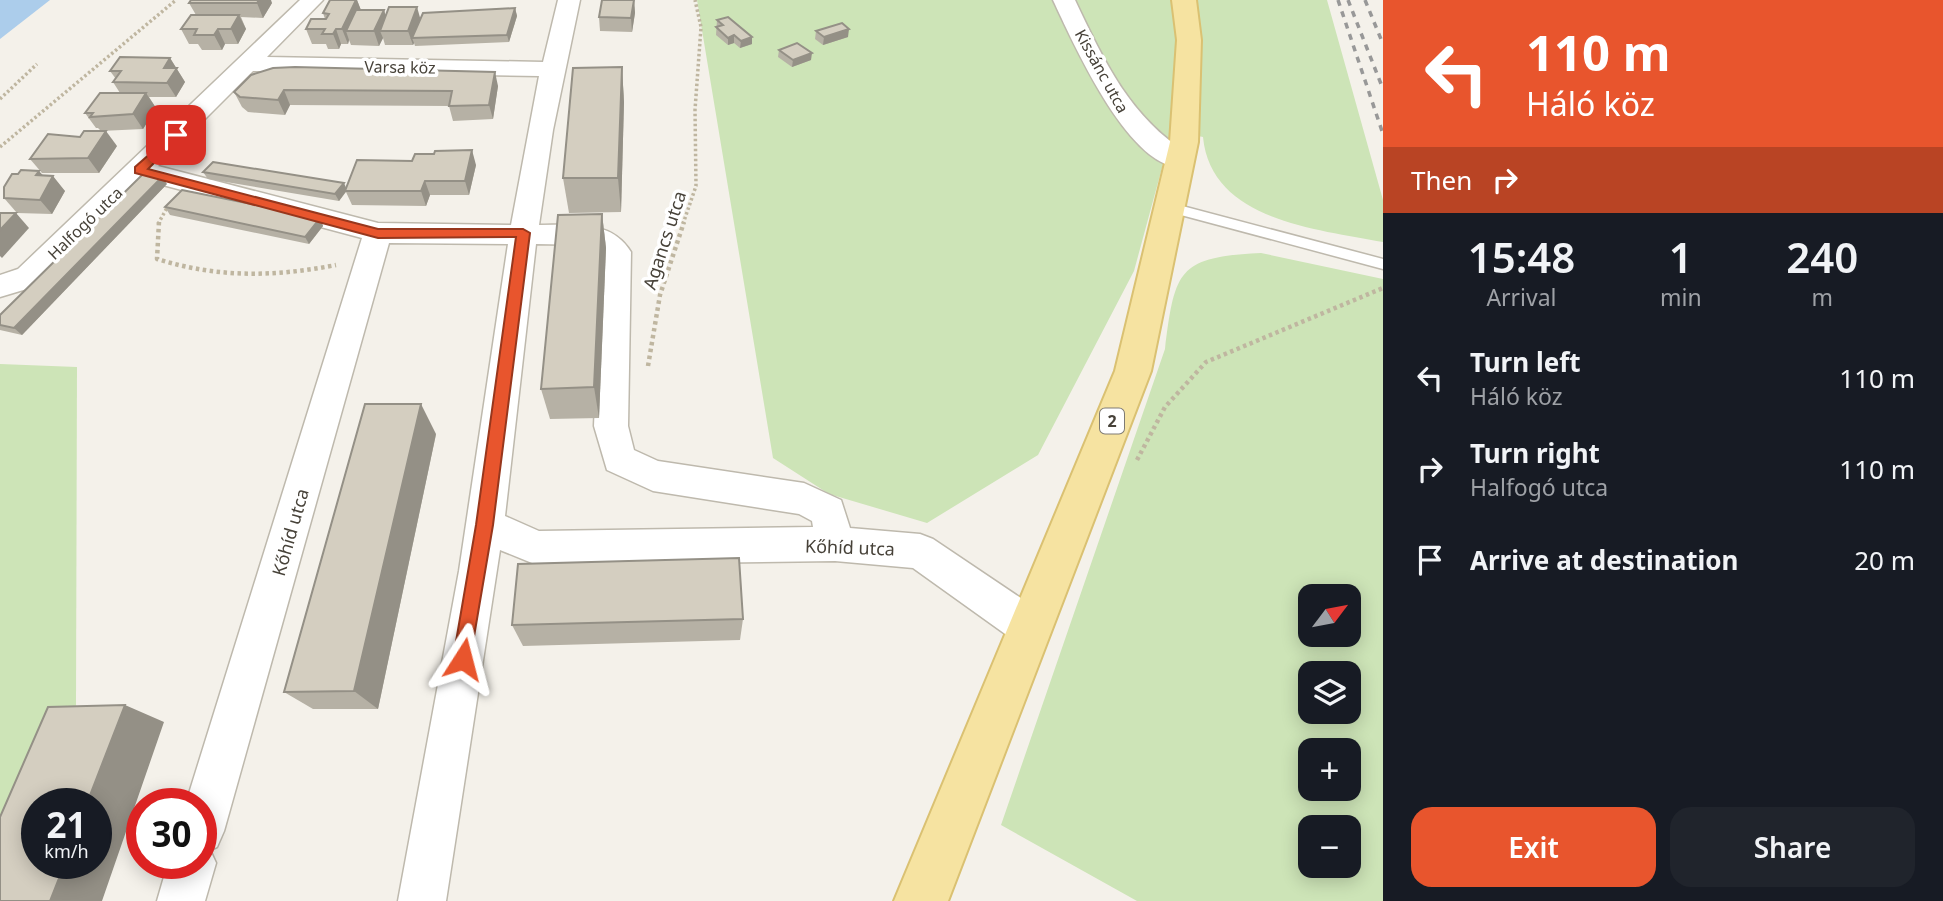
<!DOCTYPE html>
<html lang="en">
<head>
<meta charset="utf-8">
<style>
  :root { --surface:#171b24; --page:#20242c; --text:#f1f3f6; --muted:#9ea1a6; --accent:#e8552d }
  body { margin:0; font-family:"Noto Sans",sans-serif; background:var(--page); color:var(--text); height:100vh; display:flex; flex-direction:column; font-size:26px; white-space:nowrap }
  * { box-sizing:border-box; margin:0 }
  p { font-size:23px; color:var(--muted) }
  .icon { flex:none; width:38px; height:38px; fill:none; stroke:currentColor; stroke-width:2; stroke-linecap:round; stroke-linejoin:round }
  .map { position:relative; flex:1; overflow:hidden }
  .details { display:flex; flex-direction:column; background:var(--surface); width:560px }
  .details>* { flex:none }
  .hud { background:#e8552d; color:#fff; overflow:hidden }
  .needle { width:46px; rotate:58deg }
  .tools { position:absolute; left:1298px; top:584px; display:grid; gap:14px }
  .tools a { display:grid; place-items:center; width:63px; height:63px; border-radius:14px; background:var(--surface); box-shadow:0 4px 18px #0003; font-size:35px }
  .speed { position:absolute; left:21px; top:788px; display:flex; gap:14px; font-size:35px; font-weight:700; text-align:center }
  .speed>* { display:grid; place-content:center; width:91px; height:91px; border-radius:50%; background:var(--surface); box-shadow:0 4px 18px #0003; line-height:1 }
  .speed small { font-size:18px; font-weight:400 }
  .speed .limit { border:10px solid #d22; background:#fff; color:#111 }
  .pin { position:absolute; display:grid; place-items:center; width:60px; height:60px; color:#fff; margin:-30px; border-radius:14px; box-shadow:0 4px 10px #0006 }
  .me { position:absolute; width:77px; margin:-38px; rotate:9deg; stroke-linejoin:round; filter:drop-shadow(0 0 5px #0008) }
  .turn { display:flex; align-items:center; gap:24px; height:147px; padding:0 28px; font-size:32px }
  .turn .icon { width:91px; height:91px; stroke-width:2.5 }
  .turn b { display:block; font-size:49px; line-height:60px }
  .then { display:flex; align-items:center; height:66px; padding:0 28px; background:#0003; gap:14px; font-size:26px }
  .eta { display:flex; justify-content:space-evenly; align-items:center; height:119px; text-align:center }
  .eta b { font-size:42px; font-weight:600; line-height:49px }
  .cta { display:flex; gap:14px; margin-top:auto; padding:14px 28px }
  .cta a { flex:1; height:80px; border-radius:21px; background:var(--accent); color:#fff; font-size:28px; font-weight:600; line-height:80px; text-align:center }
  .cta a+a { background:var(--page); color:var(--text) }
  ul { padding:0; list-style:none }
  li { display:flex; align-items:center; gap:21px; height:91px; padding:0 28px }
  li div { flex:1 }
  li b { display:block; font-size:26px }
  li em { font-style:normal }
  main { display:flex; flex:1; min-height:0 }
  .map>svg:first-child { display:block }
  .green { fill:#cde4b7; fill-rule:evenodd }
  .water { fill:#accdeb }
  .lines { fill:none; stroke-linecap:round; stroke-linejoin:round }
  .lane-casing { stroke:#beb9ad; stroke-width:3 }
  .street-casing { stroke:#beb9ad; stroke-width:3 }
  .primary-casing { stroke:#dac172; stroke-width:4 }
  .path-far1 { stroke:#bfb6a0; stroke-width:3.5; stroke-dasharray:2.5 2.5; stroke-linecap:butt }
  .path { stroke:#bfb6a0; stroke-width:4.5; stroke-dasharray:3.5 3.5; stroke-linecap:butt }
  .lane { fill:#fff; fill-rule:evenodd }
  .street { fill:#fff; fill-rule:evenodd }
  .primary { fill:#f6e3a1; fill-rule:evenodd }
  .rail { stroke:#989898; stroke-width:3.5; stroke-dasharray:6 6; stroke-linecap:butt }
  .wall { fill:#b6b1a5 }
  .shaded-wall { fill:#949086 }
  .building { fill:#d4cec0; stroke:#949086; stroke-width:2 }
  .route { fill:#e8552d; stroke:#97371d; stroke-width:2 }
  .labels { text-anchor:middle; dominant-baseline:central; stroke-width:7; stroke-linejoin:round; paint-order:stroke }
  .far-street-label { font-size:16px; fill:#474239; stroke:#fff }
  .shield { fill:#fff; stroke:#7e7b74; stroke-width:2 }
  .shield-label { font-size:16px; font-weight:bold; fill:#474239 }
  .street-label { font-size:18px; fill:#474239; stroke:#fff }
</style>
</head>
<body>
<main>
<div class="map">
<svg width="1383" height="901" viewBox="0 0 1383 901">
  <rect width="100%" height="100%" fill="#f4f1ea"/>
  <g class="green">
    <path d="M697 0H1327L1383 200V242C1317 229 1211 221 1203 137L1172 131 1134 271 1038 455 927 523 829 494 773 458Z"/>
    <path d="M1261 253 1383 279V901H1137L1001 825 1165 349C1175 270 1178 257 1261 253ZM1311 597H1349V635H1311ZM1311 674H1349V712H1311ZM1311 751H1349V789H1311ZM1311 828H1349V866H1311Z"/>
    <polygon points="0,364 77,367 76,705 0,880"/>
  </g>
  <polygon class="water" points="0,0 50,0 0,39"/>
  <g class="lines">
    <defs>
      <polygon id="lane" points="1171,203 1383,259 1383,269 1166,211 1166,205"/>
      <g id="street">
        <path d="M300 0H323L267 57 543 62 558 0H580L553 130 539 225C572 225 611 219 631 252L628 426 634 450 658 461 804 483 841 500 850 528 920 534 933 539 1043 613 1049 627 1043 641 1029 646 1015 641 913 568 835 561 537 565 500 550 446 901H398L459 571 508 244 389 243 224 831 217 847 210 850 216 863 205 901H157L168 863H201V803H186L362 238 144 180 40 285 0 297V275L18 269ZM253 71 539 76 511 225 378 223 158 166ZM536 244 587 245 601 254 594 426 607 470 653 491 799 514 812 521 813 527 539 531 505 516Z"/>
        <path d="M1053 0H1075C1104 61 1130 118 1189 154L1193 160 1189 166C1133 181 1072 40 1053 0Z"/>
      </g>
      <polygon id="primary" points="1172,0 1196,0 1201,40 1198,142 1151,371 948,901 894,901 1115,371 1170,142 1177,40"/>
    </defs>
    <use href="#lane" class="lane-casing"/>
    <use href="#street" class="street-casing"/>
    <use href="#primary" class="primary-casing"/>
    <g class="path-far1">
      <polyline points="0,99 37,64"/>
      <polyline points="0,147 176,0"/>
      <polyline points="158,224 168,206"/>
      <polyline points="683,224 696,186 695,110 701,27 695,0"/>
    </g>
    <g class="path">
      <path d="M159 222 157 259C218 278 274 277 336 265"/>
      <polyline points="648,366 660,295 684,222"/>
      <polyline points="1137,460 1165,407 1206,362 1383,288"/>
    </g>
    <use href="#lane" class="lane"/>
    <use href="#street" class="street"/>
    <use href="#primary" class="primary"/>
    <g class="rail">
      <polyline points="1338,0 1383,134"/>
      <polyline points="1348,0 1383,89"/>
      <polyline points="1365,0 1383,44"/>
    </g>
  </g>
  <g class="wall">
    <polygon points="330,0 357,0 361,10 384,10 386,17 420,19 515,8 517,16 509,42 415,46 414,43 413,45 385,45 383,38 379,46 351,45 349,40 348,44 341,44 339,49 328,49 326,44 312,44 306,29 325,19 323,13"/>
    <polygon points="634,0 635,13 632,32 600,31 599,17"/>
    <polygon points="189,3 272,3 263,18 241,17 246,29 238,44 225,44 222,50 202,50 198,44 189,44 181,29 196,15"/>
    <polygon points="717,20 752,37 752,44 740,48 734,43 728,45 716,35"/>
    <polygon points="816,31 848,37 823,45 815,39"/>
    <polygon points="779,50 811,60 792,67 778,57"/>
    <polygon points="170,58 185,82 176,97 149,97 156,108 143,129 101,131 98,128 96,128 85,113 120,93 113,82 116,79 110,71"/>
    <polygon points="622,67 624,102 621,212 569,213 563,178"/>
    <polygon points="251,75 498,86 493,119 453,121 449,106 290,105 285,115 248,112 242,107 234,92"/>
    <polygon points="117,146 99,173 42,173 30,159"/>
    <polygon points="476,165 469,195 430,195 426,206 352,205 346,192 339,201 208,179 203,172 346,188"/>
    <polygon points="44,176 65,191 52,214 17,213 4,198"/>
    <polygon points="167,184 22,335 0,330 0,315"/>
    <polygon points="165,207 320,218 323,226 309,244 170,215"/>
    <polygon points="602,214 606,248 599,418 550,419 541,389"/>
    <polygon points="436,434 378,709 313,709 284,692"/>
    <polygon points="743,619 740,640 523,646 512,625"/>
  </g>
  <g class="shaded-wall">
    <polygon points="259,0 271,0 272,3 263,18 257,3"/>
    <polygon points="356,0 357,0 362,13 346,31 349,40 348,44 342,29"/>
    <polygon points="634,0 635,13 632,32 631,18"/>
    <polygon points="417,7 421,21 412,38 414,43 413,45 408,31"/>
    <polygon points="515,8 517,16 509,42 507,35"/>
    <polygon points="384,10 388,24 380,31 383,38 379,46 374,31"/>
    <polygon points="239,15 246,29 238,44 231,29"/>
    <polygon points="218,29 225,44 222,50 214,35"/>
    <polygon points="336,29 341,44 339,49 333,34"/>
    <polygon points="849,29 848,37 823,45 824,37"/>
    <polygon points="734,35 734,43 728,45 728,38"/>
    <polygon points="752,37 752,44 740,48 741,41"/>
    <polygon points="812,53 811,60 792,67 793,60"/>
    <polygon points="170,58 185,82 176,97 167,83 164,68"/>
    <polygon points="622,67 624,102 621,212 618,178"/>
    <polygon points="495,72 498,86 493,119 489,105"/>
    <polygon points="284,90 290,105 285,115 278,100"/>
    <polygon points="146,93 156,108 143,129 133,114"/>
    <polygon points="106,131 117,146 99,173 88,158"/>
    <polygon points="472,150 476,165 469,195 465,181"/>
    <polygon points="39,171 49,182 53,176 65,191 52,214 40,200 36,175"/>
    <polygon points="162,177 167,184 22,335 14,328"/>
    <polygon points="425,181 430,195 426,206 421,191"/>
    <polygon points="344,183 347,190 339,201 335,194"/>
    <polygon points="16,213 29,228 2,258 0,256 0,230"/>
    <polygon points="602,214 606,248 599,418 594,387"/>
    <polygon points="320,218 323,226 309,244 305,237"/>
    <polygon points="421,404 436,434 378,709 354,691"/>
    <polygon points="125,705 164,722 102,901 50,901 65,863 96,863 96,803 87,803"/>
  </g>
  <g class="building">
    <polygon points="191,0 259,0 257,3 189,3"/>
    <polygon points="330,0 356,0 342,29 336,29 333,34 322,34 325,29 306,29 311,19 326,19 329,14 323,13"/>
    <polygon points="602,0 634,0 631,18 599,17"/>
    <polygon points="389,7 417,7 408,31 380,31"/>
    <polygon points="515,8 507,35 412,38 423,13"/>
    <polygon points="356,10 384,10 374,31 346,31"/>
    <polygon points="191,15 239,15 231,29 218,29 214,35 194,35 197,29 181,29"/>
    <polygon points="728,17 752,37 741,41 734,35 728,38 716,27 723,25 717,20"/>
    <polygon points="842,23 849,29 824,37 816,31"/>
    <polygon points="797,43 812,53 793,60 779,50"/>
    <polygon points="120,57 170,58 164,68 177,68 167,83 113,82 121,71 110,71"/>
    <polygon points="295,67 495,72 489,105 449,106 452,91 284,90 278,100 240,97 234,92 251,75 273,68"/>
    <polygon points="622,67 618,178 563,178 573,68"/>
    <polygon points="100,93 146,93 133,114 90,117 93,113 85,113"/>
    <polygon points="84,131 106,131 88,158 30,159 48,134 80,137"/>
    <polygon points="472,150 465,181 425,181 421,191 345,191 357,160 412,161 415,154 434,154 435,151"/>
    <polygon points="213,162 344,183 335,194 203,172"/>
    <polygon points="21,170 39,171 36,175 53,176 40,200 4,198 4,187 12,174 18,174"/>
    <polygon points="143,174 162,177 14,328 0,325 0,315"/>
    <polygon points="182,190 320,218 305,237 165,207"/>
    <polygon points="0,213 16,213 0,230"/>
    <polygon points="602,214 594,387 541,389 558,215"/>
    <polygon points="365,404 421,404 354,691 284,692"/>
    <polygon points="739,558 743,619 512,625 518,564"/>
    <polygon points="125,705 87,803 37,803 37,863 65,863 50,901 0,901 0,817 48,707"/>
  </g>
  <polygon class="route" points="176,131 182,135 148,169 378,229 523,229 530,233 493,525 469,666 463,668 456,666 453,659 476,525 516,237 378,238 135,173 135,167"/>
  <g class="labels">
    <g class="far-street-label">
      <text transform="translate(400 67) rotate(1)">Varsa köz</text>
      <text transform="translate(1102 71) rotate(61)">Kissánc utca</text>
      <text transform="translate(85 223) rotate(-44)">Halfogó utca</text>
    </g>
    <rect class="shield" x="1100" y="408.5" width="24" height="25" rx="5"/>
    <g class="shield-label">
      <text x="1112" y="421">2</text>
    </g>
    <g class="street-label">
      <text transform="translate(664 240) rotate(-72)">Agancs utca</text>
      <text transform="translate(290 532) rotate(-74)">Kőhíd utca</text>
      <text transform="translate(850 547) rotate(2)">Kőhíd utca</text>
    </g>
  </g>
</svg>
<div class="tools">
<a><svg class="needle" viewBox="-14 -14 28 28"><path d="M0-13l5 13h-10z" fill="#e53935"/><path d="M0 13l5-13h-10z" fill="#9ea1a6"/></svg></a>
<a><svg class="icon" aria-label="layers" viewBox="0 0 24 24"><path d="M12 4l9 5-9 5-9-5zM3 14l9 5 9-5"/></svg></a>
<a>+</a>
<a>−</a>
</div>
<div class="speed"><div>21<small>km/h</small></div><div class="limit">30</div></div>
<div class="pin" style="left:176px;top:135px;background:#d93025"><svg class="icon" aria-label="arrive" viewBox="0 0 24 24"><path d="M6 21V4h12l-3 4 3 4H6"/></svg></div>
<svg class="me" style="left:463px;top:659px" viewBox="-20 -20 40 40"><path d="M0-17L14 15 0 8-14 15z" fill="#e8552d" stroke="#fff" stroke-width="4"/></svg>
</div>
<section class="details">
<div class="hud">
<div class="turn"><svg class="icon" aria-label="left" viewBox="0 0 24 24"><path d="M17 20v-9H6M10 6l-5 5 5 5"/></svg><div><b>110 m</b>Háló köz</div></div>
<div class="then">Then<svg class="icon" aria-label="right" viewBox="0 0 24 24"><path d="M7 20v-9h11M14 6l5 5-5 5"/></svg></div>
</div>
<div class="eta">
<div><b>15:48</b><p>Arrival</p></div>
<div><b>1</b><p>min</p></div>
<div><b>240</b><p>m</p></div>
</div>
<ul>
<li><svg class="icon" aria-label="left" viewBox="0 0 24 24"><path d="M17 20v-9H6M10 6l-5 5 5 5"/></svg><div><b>Turn left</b><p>Háló köz</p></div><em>110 m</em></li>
<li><svg class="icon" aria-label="right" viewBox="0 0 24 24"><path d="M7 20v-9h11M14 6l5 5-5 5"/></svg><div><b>Turn right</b><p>Halfogó utca</p></div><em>110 m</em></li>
<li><svg class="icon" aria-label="arrive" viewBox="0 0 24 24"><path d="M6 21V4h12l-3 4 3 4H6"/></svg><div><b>Arrive at destination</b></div><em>20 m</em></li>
</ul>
<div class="cta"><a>Exit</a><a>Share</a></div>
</section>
</main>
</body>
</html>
